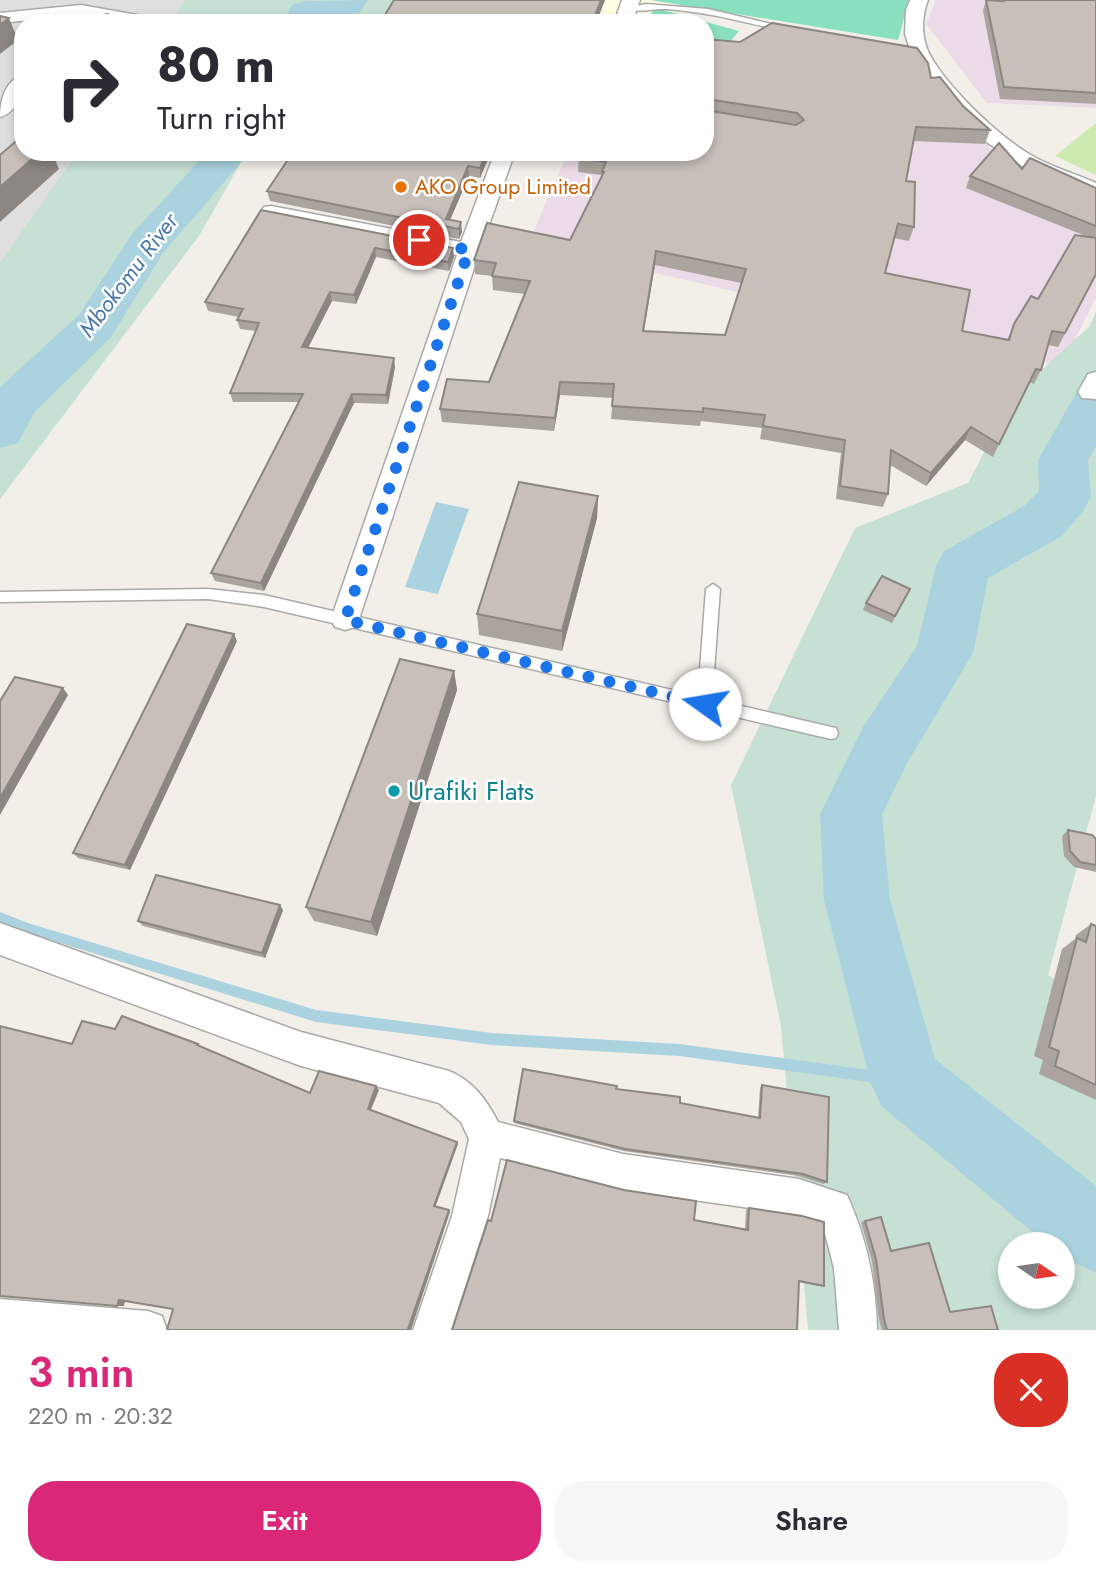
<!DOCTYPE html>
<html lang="en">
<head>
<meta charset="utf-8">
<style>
  :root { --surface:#fff; --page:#f7f7f7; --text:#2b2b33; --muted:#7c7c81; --accent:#db2777 }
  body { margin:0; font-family:Jost,sans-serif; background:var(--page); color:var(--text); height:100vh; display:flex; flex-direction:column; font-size:26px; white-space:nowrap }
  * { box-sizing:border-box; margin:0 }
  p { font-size:23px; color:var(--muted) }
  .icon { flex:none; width:38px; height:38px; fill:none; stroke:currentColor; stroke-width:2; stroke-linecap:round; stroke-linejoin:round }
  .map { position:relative; height:1330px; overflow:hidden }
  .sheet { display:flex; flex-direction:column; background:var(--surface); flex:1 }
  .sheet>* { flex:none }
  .top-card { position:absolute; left:14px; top:14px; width:700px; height:147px; border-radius:28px; box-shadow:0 4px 10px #0003; background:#fff; color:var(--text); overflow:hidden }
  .needle { width:46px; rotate:103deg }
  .controls { position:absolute; left:998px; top:1232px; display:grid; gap:14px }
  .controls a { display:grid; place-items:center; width:77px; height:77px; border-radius:50%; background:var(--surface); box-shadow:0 4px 10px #0003; font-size:35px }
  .pin { position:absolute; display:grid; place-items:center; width:60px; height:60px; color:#fff; margin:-30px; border:4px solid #fff; border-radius:50%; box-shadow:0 2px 7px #0007 }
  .me { position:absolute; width:77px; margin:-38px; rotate:283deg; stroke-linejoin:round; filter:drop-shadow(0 0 5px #0008) }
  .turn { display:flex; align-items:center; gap:24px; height:147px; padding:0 28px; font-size:32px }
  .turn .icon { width:91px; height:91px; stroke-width:2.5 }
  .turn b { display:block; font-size:49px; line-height:60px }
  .round { display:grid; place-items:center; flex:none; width:74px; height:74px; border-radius:28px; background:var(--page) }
  .headline { display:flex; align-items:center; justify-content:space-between; height:119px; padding:0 28px }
  h1 { font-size:42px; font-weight:600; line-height:52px; color:var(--accent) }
  .cta { display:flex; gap:14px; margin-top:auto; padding:14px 28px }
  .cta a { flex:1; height:80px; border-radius:28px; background:var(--accent); color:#fff; font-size:28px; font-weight:600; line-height:80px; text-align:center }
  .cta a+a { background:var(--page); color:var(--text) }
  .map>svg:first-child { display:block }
  .residential { fill:#e0dfdf }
  .industrial { fill:#ebdbe8 }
  .education { fill:#ffffe5 }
  .grass { fill:#cdebb0 }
  .wetland { fill:#c6e0d4; fill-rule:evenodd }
  .pitch { fill:#88e0be }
  .water { fill:#aad3df }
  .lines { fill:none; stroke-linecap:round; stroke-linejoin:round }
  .stream { fill:#aad3df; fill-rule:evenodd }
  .river { fill:#aad3df; fill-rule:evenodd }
  .service-casing { stroke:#a9a9a9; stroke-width:3 }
  .minor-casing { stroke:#a9a9a9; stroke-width:3 }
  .service { fill:#fff; fill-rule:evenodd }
  .minor { fill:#fff; fill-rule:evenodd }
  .wall { fill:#aba49e; fill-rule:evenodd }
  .shaded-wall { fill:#8b8681 }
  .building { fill:#c7bfb8; stroke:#8b8681; stroke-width:2; fill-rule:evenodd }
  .route { stroke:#1a73e8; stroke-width:12; stroke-dasharray:0 21.6 }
  .food-dot { fill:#e8710a; stroke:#fff; stroke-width:2.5 }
  .culture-dot { fill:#0f9aa8; stroke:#fff; stroke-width:2.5 }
  .labels { text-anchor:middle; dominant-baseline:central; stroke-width:5; stroke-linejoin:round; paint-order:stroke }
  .far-food-label { font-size:21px; fill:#c56008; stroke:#fff; text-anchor:start }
  .far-water-label { font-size:23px; font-style:italic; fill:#4a7aab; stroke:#fff }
  .culture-label { font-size:26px; fill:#0d838f; stroke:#fff; text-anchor:start }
</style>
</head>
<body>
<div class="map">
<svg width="1096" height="1330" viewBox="0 0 1096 1330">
  <rect width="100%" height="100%" fill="#f2efe9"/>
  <polygon class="residential" points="0,0 219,0 203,23 23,23 23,152 112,152 0,307"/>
  <g class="industrial">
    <polygon points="936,0 1094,0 1096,108 987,103 926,24"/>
    <polygon points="922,60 997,157 1096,203 1096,297 1062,366 528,244 568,152 705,152"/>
  </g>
  <polygon class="education" points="476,0 677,0 670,23 471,23"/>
  <polygon class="grass" points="1096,123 1096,175 1055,156"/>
  <g class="wetland">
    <polygon points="185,0 402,0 396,23 169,23"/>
    <polygon points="78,152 247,152 199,236 0,499 0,263"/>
    <path d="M1096 311V796L1048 975 1096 1007V1330H808L781 1026 731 785 855 528 968 483 1015 394 1090 326ZM1010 1244H1062V1297H1010Z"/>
  </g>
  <g class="pitch">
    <polygon points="650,0 909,0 898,40"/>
    <polygon points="656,8 739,31 722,51 705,46 705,23 642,23"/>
  </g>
  <polygon class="water" points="436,502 469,509 438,594 405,587"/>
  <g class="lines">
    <polygon class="stream" points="0,912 28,923 316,1010 492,1033 679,1044 906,1075 910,1077 912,1081 910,1085 906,1087 679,1056 492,1045 316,1022 28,933 0,922"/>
    <g class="river">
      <polygon points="368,0 356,18 325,23 289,23 288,12 293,4 306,1"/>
      <polygon points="207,152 250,152 163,253 111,337 34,413 18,443 0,448 0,387 79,315 132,234"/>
      <polygon points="1096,382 1096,446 1088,460 1091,497 1083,511 1062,536 988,578 973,653 906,765 882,815 890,900 935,1059 1096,1186 1096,1273 1062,1257 1062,1244 1047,1244 881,1106 870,1081 824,900 820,814 863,727 917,646 936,566 944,551 1024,506 1039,491 1038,460 1079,388"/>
    </g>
    <defs>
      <g id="service">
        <path d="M646 4 708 9 792 29 788 32C748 23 708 12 667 9 655 8 634 14 624 8Z"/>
        <polygon points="713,584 720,589 712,699 831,727 836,728 838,733 836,738 831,739 264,607 208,599 0,602 0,592 208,589 264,595 698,696 706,589"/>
      </g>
      <g id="minor">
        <polygon points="622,0 640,0 632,23 614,23"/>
        <path d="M910 0H928C921 18 921 40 931 57 951 91 1001 139 1036 158 1055 168 1076 174 1096 183V196L1022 166 988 143 960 118 913 58 905 34 906 10Z"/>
        <polygon points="81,5 154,18 163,23 123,23 81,15 0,23 0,13"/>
        <path d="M23 75C23 91 18 112 0 117 0 101 5 80 23 75Z"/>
        <polygon points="495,152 515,152 480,250 359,619 355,627 345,630 335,627 331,619 457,255 271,218 264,217 261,212 264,207 271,206 461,242"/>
        <polygon points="1096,372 1096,399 1082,398 1078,392 1088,374"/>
        <path d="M0 923 301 1032 449 1071C473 1081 486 1099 498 1122L623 1154 799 1179 847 1195C867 1239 876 1282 877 1330H839L834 1268 822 1222 799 1215 623 1190 500 1158 488 1216 451 1330H413L452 1216 469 1139 461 1122 439 1103 301 1066 0 955Z"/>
        <polygon points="0,1299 148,1311 162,1316 167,1330 0,1330"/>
      </g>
    </defs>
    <use href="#service" class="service-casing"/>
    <use href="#minor" class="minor-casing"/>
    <use href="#service" class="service"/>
    <use href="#minor" class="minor"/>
  </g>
  <g class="wall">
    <polygon points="394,0 605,0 596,23 380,23"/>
    <polygon points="986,0 1096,0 1096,104 1000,99 983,11"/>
    <path d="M705 39 931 78 990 130 985 144 913 141 906 181 914 227 909 241 894 238 885 273 962 331 1007 340 1014 324 1038 299 1088 237 966 188 970 176 1022 169 1096 188V275L1058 347 1048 345 1041 370 1034 384 1029 382 993 457 965 440 926 486 890 465 888 494 883 507 836 499 841 453 760 439 762 428 701 421 700 426 611 419 613 398 560 395 554 431 442 422 440 409 489 382 525 294 493 290 492 276 475 274 474 260 570 240 601 177V175L578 172 579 158ZM655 265 741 283 725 335 644 331Z"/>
    <polygon points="491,152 480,178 469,176 450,220 462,232 459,239 270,201 267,191"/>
    <polygon points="261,210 454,257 449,271 376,257 356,304 332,301 308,347 395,367 388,404 354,403 264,591 215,581 211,573 298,402 233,402 230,393 256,331 240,329 237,320 239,317 208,311 205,302"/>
    <polygon points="598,496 597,518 562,651 479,635 477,614"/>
    <polygon points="906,597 892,623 863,610 866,603"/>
    <polygon points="237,641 130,870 78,858 73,853"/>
    <polygon points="454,671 457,690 377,936 314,921 306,907"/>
    <polygon points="1068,830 1096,839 1096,872 1074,867 1064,856 1062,836"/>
    <polygon points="283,910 265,958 143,926 138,921"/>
    <polygon points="1091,924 1096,926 1096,1100 1039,1074 1043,1060 1034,1056 1062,949 1075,939 1076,935"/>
    <polygon points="762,1085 827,1182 823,1184 799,1176 624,1151 514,1123 514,1121 616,1089 680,1103 758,1118 760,1088"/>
    <polygon points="749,1208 824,1286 820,1286 799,1282 491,1221 694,1220 745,1229 746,1210"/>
    <polygon points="865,1221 891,1251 950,1312 998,1330 882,1330 879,1320 872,1261 861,1222"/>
  </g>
  <g class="shaded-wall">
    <polygon points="601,0 605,0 596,23 592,23"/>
    <polygon points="9,18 18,40 0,54 0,25"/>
    <polygon points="40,152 52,152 59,169 0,222 0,187"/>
    <polygon points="486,152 491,152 480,178 480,168"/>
    <polygon points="468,166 469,176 447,227 446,219"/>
    <polygon points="461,222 462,232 459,239 459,229"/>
    <polygon points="375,248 376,257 356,304 354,295"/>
    <polygon points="453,248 454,257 449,271 448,262"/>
    <polygon points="656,251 655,265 641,344 643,331"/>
    <polygon points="330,292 332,301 304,356 302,347"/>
    <polygon points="394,358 395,367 388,404 386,395"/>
    <polygon points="560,382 560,395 554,431 555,418"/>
    <polygon points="352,394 354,403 264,591 261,583"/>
    <polygon points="971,427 965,440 926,486 931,473"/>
    <polygon points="598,496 597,518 562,651 562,631"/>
    <polygon points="234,634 237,641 130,870 125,865"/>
    <polygon points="454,671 457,690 377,936 371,922"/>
    <polygon points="63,688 68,695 0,815 0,798"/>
    <polygon points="280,905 283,910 265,958 262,953"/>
    <polygon points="376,1086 379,1090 370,1112 368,1109"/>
    <polygon points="457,1142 458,1144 435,1208 434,1206"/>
    <polygon points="449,1210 450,1212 449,1215 411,1330 409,1330 408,1329"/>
    <polygon points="119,1300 125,1301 124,1306 117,1306"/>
  </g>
  <g class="building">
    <polygon points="394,0 601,0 592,23 535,23 477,15 473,23 380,23"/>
    <polygon points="986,0 1003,1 1002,0 1096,0 1096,93 1004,87"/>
    <polygon points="106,14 137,22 95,23"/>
    <polygon points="0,16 9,18 0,25"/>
    <polygon points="637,17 661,23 635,23"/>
    <path d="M772 23 917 48 928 63 931 78 940 77 963 106 990 130 916 127 906 181 915 182 914 227 898 224 885 273 970 290 962 331 1009 340 1014 324 1031 296 1038 299 1075 235 1096 238V274L1065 333 1052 331 1041 370 1036 369 999 444 971 427 931 473 891 450 888 494 840 486 845 440 763 426 765 415 703 408V412L612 406 614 384 560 382 555 418 440 409 447 379 489 382 530 281 492 276 496 263 474 260 487 223 570 240 604 172H602L606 162 579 158 581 152H705V110L796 125 804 120 797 113 707 99 705 101V39L740 42ZM656 251 746 269 725 335 643 331Z"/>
    <polygon points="22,136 23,137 23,152 40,152 0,187 0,155"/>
    <polygon points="999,143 1022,169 1030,158 1096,188 1096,226 970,176"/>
    <polygon points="293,152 486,152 480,168 468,166 446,219 461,222 459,229 267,191"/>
    <polygon points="261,210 453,248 448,262 375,248 354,295 330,292 302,347 394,358 386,395 352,394 261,583 211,573 303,394 230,393 259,323 237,320 243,309 205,302"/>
    <polygon points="519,482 598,496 562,631 477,614"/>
    <polygon points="882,576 910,589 895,616 866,603"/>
    <polygon points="187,624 234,634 125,865 73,853"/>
    <polygon points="400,659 454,671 371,922 306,907"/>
    <polygon points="15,677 63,688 0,798 0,701"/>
    <polygon points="1068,830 1092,835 1096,839 1096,865 1080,862 1070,851"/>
    <polygon points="156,875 280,905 262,953 138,921"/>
    <polygon points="1091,924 1096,926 1096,1085 1055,1066 1059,1051 1049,1047 1077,938 1086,942"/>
    <polygon points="122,1016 198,1044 197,1045 310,1093 319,1071 376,1086 368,1109 457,1142 434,1206 449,1210 448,1213 408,1329 409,1330 167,1330 173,1309 119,1300 117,1306 0,1296 0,1026 72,1044 82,1021 115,1029"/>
    <polygon points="523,1069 617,1086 616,1089 680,1097 680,1103 760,1118 762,1085 829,1097 827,1182 803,1174 625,1149 514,1121"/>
    <polygon points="507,1160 624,1190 696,1201 694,1220 748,1230 749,1208 802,1216 824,1222 824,1286 799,1281 797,1330 452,1330 488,1220 491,1221"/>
    <polygon points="881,1217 891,1251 929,1243 950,1312 991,1306 998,1330 887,1330 884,1319 876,1259 865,1221"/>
  </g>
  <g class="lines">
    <polyline class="route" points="419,240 469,250 345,620 705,704"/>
  </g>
  <circle class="food-dot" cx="401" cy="187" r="7"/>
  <circle class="culture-dot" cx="394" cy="791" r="7"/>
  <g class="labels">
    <g class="far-food-label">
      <text x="415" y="187">AKO Group Limited</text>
    </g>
    <g class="far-water-label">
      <text transform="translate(128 275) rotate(-53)">Mbokomu River</text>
    </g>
    <g class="culture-label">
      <text x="408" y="791">Urafiki Flats</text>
    </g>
  </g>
</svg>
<div class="controls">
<a><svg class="needle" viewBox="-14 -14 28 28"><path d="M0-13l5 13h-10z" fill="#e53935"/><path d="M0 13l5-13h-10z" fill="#7c7c81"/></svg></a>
</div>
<div class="pin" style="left:419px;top:240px;background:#d93025"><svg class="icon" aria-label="arrive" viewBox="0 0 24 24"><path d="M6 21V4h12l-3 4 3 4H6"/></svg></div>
<svg class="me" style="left:705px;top:704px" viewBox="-20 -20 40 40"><circle r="19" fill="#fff"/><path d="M0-13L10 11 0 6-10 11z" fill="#1a73e8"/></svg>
<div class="top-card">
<div class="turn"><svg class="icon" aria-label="right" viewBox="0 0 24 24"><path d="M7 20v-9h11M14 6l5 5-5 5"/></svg><div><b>80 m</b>Turn right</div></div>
</div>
</div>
<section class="sheet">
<div class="headline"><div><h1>3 min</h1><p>220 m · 20:32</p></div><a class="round" style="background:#d93025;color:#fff"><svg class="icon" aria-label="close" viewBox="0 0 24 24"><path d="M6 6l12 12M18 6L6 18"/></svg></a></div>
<div class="cta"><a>Exit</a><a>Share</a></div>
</section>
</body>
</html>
